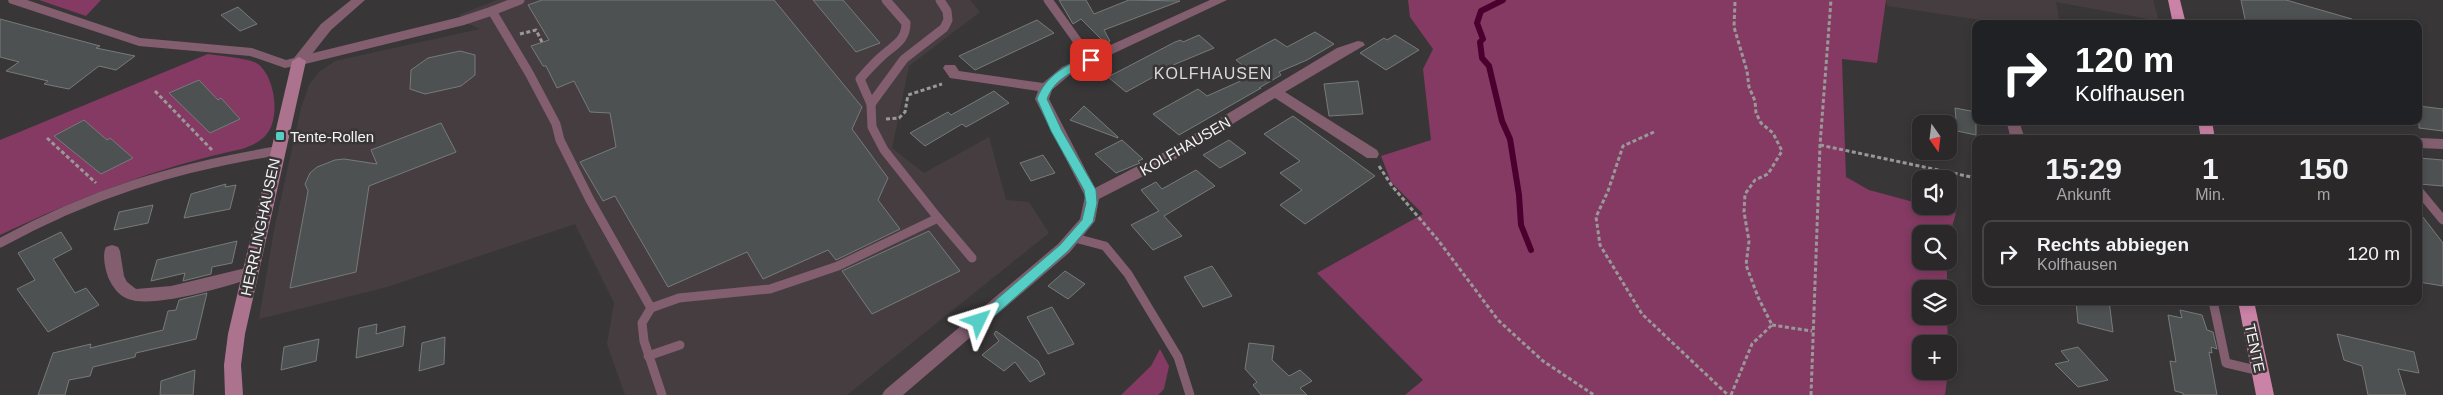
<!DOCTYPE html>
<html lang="de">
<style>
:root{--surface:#2b2829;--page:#373435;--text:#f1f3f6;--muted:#a6a6a8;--line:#474446}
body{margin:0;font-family:Arial,sans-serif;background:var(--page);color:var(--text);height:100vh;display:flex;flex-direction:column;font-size:19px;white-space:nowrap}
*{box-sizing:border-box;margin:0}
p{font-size:16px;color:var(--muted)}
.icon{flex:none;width:28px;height:28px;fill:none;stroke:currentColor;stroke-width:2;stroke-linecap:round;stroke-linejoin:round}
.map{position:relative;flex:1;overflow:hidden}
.panel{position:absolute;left:1972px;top:135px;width:450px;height:170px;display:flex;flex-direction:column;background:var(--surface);border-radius:10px;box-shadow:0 2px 8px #0003,0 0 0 1px var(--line)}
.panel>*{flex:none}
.top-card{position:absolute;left:1972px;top:20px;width:450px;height:105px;border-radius:10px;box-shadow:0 2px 8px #0003,0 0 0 1px var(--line);background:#202124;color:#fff;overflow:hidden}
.needle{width:32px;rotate:166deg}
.buttons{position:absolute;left:1912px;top:115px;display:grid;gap:10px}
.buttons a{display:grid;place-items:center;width:45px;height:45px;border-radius:10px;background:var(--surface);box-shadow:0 2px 8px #0003,0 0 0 1px var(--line);font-size:25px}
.pin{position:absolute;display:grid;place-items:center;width:42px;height:42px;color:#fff;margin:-21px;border-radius:10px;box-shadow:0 2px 8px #0006}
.me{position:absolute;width:55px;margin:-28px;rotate:49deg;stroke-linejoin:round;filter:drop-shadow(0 0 4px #0008)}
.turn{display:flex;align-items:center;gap:18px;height:105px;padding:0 20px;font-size:22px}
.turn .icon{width:65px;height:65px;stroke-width:2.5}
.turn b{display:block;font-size:35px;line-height:42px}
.eta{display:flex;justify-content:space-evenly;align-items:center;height:85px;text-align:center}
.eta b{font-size:30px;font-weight:800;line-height:35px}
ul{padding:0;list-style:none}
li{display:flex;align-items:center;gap:15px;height:68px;margin:0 10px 8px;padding:0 10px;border:2px solid var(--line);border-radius:10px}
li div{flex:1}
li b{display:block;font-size:19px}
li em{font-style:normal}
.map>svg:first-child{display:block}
.built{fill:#463d41}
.green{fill:#843a62}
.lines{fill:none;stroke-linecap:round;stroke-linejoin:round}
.stream{stroke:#4a002e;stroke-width:6}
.building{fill:#4d5151;stroke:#767b7a}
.path{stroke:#9b9899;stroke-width:3;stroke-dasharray:4 2.5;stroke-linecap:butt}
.lane{stroke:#825e6f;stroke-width:9}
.street{fill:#825e6f;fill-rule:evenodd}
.secondary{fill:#ab738e;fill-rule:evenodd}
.primary{fill:#ca82a6;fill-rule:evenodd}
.route{fill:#55cec5;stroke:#378680}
.poi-dot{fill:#55cec5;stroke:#393637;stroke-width:2}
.labels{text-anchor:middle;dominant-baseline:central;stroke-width:5;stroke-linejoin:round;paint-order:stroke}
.poi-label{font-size:15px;fill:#f4f2f3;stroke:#393637;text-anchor:start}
.street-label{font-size:15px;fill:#f4f2f3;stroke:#393637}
.neighbourhood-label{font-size:16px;letter-spacing:1px;fill:#ddd9da;stroke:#393637}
</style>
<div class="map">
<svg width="2443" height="395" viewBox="0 0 2443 395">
<rect width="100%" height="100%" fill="#393637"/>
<g class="built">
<polygon points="497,0 970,0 980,12 909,66 892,148 924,173 989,137 1006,200 1029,202 1049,233 847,395 625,395 607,344 614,303 575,224 387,287 259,319 274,230 301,108 309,85 319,72 335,61 480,29 462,21 459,15"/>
<polygon points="1886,0 2153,0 2159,21 2056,2 2060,24 2008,24 1887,6"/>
</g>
<g class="green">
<polygon points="39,0 101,0 86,16"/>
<polygon points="1408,0 1886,0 1877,63 1842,59 1846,177 1869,190 1921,204 1921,206 1930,206 1956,213 1949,237 1949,234 1921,234 1921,261 1947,261 1947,289 1921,289 1921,316 1947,316 1948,344 1921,344 1921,371 1948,371 1945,395 1405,395 1423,380 1317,273 1423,214 1391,182 1381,156 1431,140 1423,69 1433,49 1410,17"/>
<path d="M208,54C219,56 250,58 258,64C275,77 281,118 266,135C260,142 251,146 242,149C158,167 78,198 0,235V140Z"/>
<polygon points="1160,349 1169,366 1164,389 1158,395 1121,395 1151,366"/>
</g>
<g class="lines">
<polyline class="stream" points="1503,0 1481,11 1477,23 1483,39 1480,42 1482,58 1489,66 1502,121 1510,139 1519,195 1521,225 1531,250"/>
</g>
<g class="building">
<polygon points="542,0 774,0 862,107 852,129 888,178 878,200 900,229 836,260 828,250 763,279 747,252 668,287 615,196 603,201 580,162 616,147 610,113 590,112 574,81 557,88 546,66 543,66 531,46 549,40 528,5"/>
<polygon points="813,0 843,0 880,43 856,52"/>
<polygon points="1059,0 1086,0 1094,14 1129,0 1180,1 1104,30 1110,41 1106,44 1081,19 1073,24"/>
<polygon points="2241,0 2286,0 2352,19 2352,24 2246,24"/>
<polygon points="238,7 257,24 240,31 221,15"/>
<polygon points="0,19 100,46 96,48 135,56 116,70 99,66 69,89 44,84 48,81 6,71 19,62 0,57"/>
<polygon points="1037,20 1054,33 975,70 959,56"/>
<polygon points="1315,32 1334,44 1307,60 1279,72 1281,75 1259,88 1261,88 1179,135 1153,114 1198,89 1207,96 1254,75 1236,60 1275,39 1287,47"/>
<polygon points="1199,35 1214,48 1154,73 1157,75 1126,92 1108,77 1175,42 1181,40 1183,42"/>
<polygon points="1395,35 1419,50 1386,70 1360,53 1384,38 1387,40"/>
<polygon points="460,51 475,55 475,75 461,86 425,94 410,89 411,70 428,58"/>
<polygon points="199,80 218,100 221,98 240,119 210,133 169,93"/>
<polygon points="1358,81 1363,114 1329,116 1324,84"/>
<polygon points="994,91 1009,103 966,127 962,124 925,146 910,133 948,112 951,115"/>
<polygon points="1084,106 1118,137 1118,138 1070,120"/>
<polygon points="2419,106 2443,109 2443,131 2419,128"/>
<polygon points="1955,108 1976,112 1976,135 1957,131"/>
<polygon points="1293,116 1375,176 1305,224 1280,205 1302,190 1280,173 1300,161 1264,134"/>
<polygon points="84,120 107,140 110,138 133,158 101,174 54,136"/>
<polygon points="441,123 456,152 369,186 356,272 290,288 308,191 305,184 310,173 317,167 335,160 344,159 377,164 371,150"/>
<polygon points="1122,140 1143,159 1138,161 1140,163 1116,173 1095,154"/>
<polygon points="1229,140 1246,153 1220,168 1203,155"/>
<polygon points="1043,155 1055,173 1031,181 1020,163"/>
<polygon points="2419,158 2443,160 2443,186 2419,184"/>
<polygon points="1196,170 1215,186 1164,216 1182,236 1153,250 1131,225 1159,211 1141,190 1156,182 1162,189"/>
<polygon points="226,184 225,187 236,185 230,209 184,218 191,194"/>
<polygon points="153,205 148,223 114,230 119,212"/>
<polygon points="2419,212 2443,243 2443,286 2419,282"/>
<polygon points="929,231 960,271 872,314 842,271"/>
<polygon points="61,232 72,249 53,259 75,293 86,288 99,305 48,332 17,289 35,280 18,253"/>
<polygon points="237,241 232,263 212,267 211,274 183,281 185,273 151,281 157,260"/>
<polygon points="1212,266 1232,296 1203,307 1184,277"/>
<polygon points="1065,271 1085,284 1068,299 1048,286"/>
<polygon points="207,293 196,339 136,353 135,357 93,367 90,376 69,380 65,395 38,395 53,353 91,344 90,348 163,330 168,311 176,310 179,300"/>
<polygon points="2076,301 2109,301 2113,332 2078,323"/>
<polygon points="1052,307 1074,344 1048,354 1027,317"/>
<polygon points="2180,310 2202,315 2207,330 2213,332 2217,349 2211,347 2212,353 2209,352 2217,395 2183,395 2183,393 2175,391 2170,361 2176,362 2168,315 2182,318"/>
<polygon points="377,324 376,334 405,326 403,346 356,358 359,328"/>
<polygon points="996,331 1038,361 1045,374 1030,382 1015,362 1004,371 982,355 999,341 994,334"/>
<polygon points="2337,334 2414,352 2419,373 2398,369 2406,395 2368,395 2362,366 2344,360"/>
<polygon points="445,337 444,364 419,371 422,343"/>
<polygon points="319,339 316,361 281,370 284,347"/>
<polygon points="1249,343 1274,346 1272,360 1289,376 1300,370 1312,381 1300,388 1307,395 1261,395 1253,385 1257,382 1245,369"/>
<polygon points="2078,347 2108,380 2078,387 2055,364 2069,361 2061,351"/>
<polygon points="195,370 193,395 160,395 161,381"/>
</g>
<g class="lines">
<g class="path">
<polyline points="520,34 536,30 542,42"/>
<polyline points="155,91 212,150"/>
<polyline points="886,119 899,118 905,112 908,95 942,84"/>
<polyline points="1654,132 1623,146 1608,191 1596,217 1600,245 1642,314 1728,395"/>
<polyline points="47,138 96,183"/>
<polyline points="1820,145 1976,178"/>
<polyline points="1379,166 1392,186 1438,240 1498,320 1543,361 1594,395"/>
<polyline points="1772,325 1812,331"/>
<polyline points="1731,395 1752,344 1772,325 1758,297 1746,265 1749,241 1744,212 1745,194 1755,180 1768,174 1782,151 1773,133 1761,123 1756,113 1755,101 1749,87 1747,71 1734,27 1735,2"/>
<polyline points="1811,395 1820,145 1831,0"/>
</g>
<g class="lane">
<polyline points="1048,0 1091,60"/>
<polyline points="492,11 520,0"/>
<polyline points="299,61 462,21 492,11 529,73 556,124 560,140 590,200 651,308 642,323 644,341 662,395"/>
<polyline points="871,104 904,59 944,28 948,20 947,11 940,0"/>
<polyline points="2419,191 2443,220"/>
<polyline points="938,218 972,258"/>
<polyline points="1075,238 1105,246 1128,274 1178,357 1190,395"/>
<path d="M0,243C91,193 174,168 276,151"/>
<polyline points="2213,301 2226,363 2260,371"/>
<path d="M651,308L679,298L770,289L838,266L938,218L884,150L872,127L871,104L860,79C867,71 874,63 882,56C894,45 906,41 906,23L886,0"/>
<polyline points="648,356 680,345"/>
</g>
<g class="street">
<polygon points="8,0 27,0 140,38 252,48 286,60 294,58 321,24 351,0 365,0 331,30 304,64 285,68 250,56 139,46 9,3"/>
<polygon points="1210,0 1227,0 1072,73 1052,90 1049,99 1095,188 1159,155 1337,48 1358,41 1363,42 1365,45 1285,92 1377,150 1379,154 1377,158 1367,158 1275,98 1169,163 1099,199 1095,221 1070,252 903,395 882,395 885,390 1058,244 1080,219 1085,196 1035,99 1038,91 950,78 943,68 945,65 955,65 959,71 1043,83 1062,67"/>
<polygon points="2009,121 2019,121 2025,139 2011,139 2007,124"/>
<polygon points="2419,138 2443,139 2443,149 2419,148 2419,139 2417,139"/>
<path d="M112,245L118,247L120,251L124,276L127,282L136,289L171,286L250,267L256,269L258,273L256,277C228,286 154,309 128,299C118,295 112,286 108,277C105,268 102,255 106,247Z"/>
</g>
<polygon class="secondary" points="299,57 306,61 245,334 241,365 243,395 225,395 224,365 228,334 292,61"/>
<g class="primary">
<polygon points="2168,0 2180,0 2186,24 2173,24"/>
<polygon points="2198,121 2212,121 2215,139 2201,139"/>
<polygon points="2238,301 2254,301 2274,395 2256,395"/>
</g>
</g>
<path class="route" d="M1091,56L1095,57V62C1076,70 1055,77 1047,99L1062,131L1096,190L1097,203L1093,222L1068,251L984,325H975L973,321L975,318L1060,245L1082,220L1086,203L1084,190L1051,131L1037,99C1045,76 1068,63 1091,56Z"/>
<rect class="poi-dot" x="275" y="131" width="10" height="10" rx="2.5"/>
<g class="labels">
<g class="poi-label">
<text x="290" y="136">Tente-Rollen</text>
</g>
<g class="street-label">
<text transform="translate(1185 146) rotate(-30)">KOLFHAUSEN</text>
<text transform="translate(260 227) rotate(-78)">HERRLINGHAUSEN</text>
<text transform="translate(2255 348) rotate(78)">TENTE</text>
</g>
<g class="neighbourhood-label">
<text x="1213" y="73">KOLFHAUSEN</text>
</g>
</g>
</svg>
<div class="buttons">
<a><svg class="needle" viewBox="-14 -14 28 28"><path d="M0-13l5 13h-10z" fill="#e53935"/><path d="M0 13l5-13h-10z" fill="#a6a6a8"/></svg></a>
<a><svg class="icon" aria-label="sound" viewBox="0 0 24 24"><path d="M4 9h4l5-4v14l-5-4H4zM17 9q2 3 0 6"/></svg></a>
<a><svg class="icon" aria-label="search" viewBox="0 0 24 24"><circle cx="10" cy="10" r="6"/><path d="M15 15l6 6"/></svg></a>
<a><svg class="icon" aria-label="layers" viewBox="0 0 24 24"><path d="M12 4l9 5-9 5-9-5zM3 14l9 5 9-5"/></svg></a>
<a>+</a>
</div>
<div class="pin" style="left:1091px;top:60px;background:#d93025"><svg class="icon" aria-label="arrive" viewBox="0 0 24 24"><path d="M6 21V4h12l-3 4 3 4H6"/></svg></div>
<svg class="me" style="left:979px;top:321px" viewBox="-20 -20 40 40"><path d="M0-17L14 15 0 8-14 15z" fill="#55cec5" stroke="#fff" stroke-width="4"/></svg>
<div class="top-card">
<div class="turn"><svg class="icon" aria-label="right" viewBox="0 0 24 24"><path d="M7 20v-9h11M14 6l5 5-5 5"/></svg><div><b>120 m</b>Kolfhausen</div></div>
</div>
<section class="panel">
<div class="eta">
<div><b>15:29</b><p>Ankunft</p></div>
<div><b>1</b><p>Min.</p></div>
<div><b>150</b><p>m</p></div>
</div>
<ul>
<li><svg class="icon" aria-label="right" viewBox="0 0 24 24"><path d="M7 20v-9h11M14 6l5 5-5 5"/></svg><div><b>Rechts abbiegen</b><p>Kolfhausen</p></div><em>120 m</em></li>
</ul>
</section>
</div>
